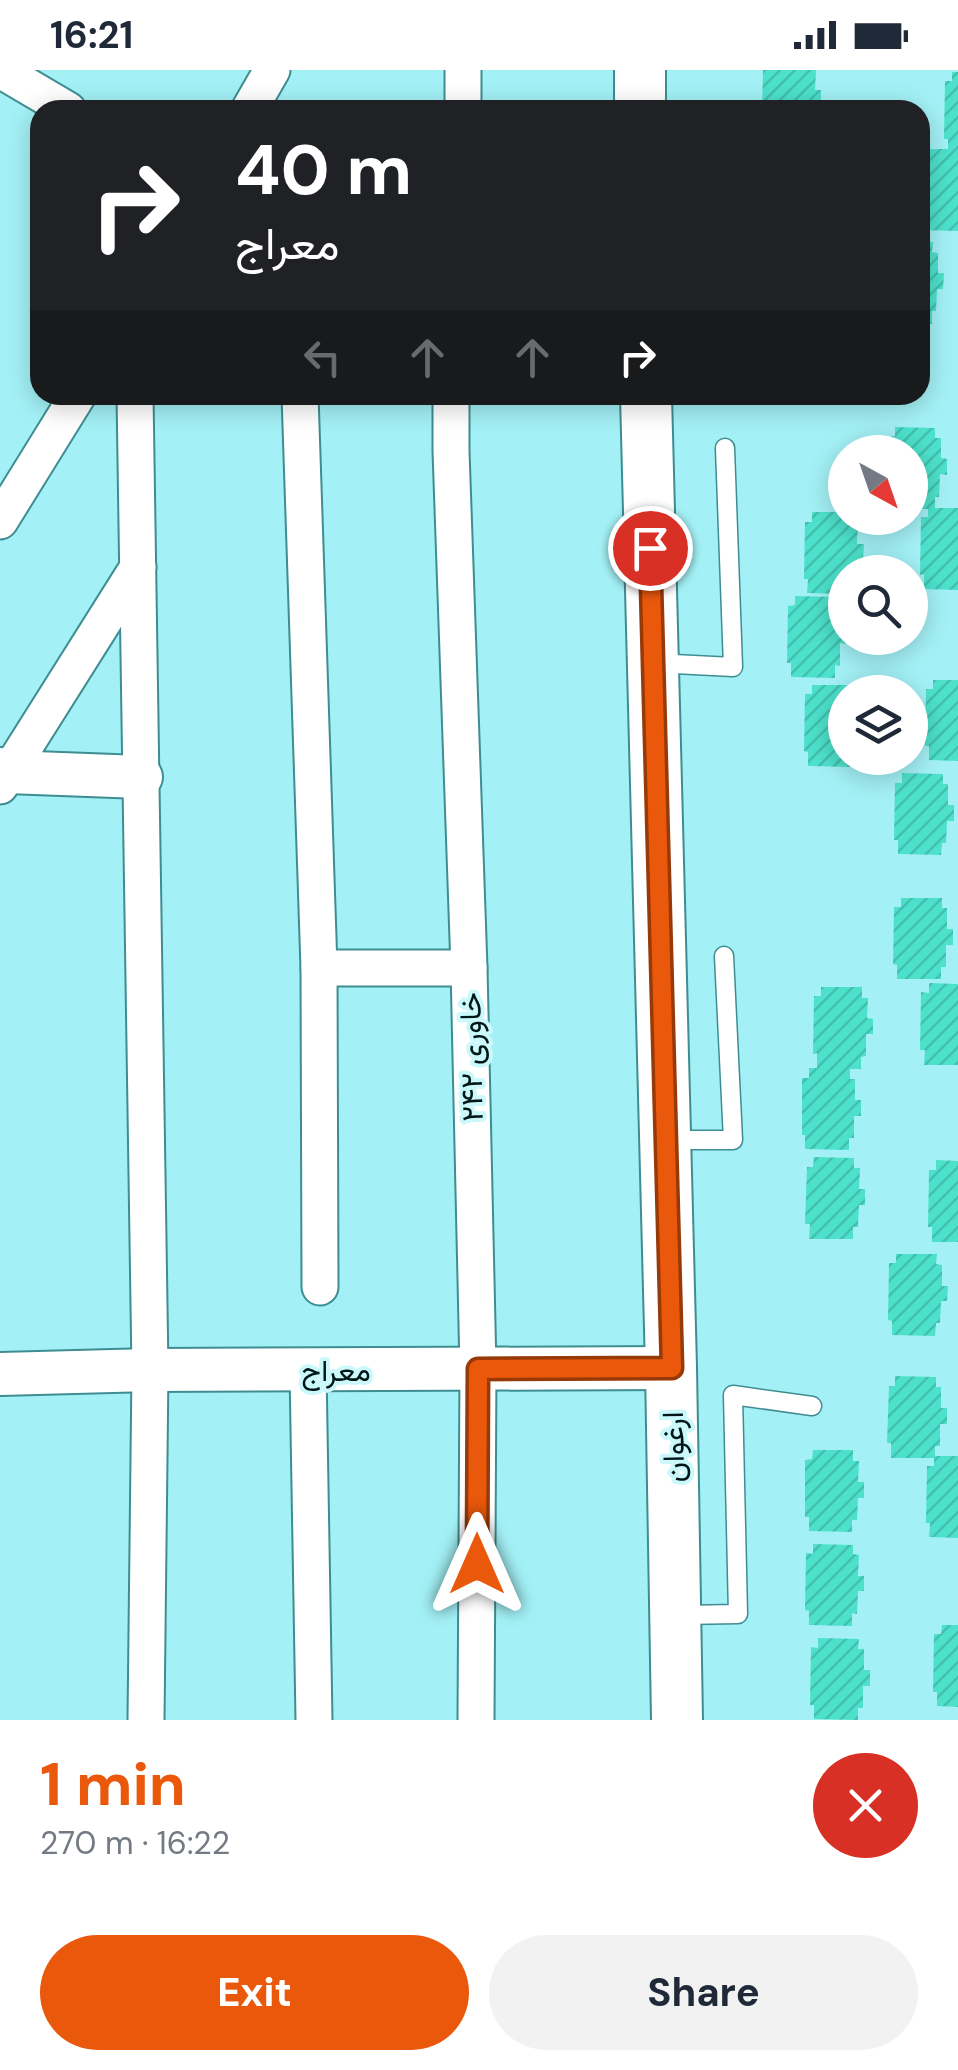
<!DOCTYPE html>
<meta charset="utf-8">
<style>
:root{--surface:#fff;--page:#f2f2f3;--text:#1f2937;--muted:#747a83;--accent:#ea580c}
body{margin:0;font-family:"DM Sans",Vazirmatn,sans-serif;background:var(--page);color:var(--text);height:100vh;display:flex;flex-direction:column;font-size:38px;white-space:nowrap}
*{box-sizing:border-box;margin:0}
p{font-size:32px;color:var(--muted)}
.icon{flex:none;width:55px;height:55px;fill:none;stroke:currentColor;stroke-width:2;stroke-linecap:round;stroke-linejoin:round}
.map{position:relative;height:1650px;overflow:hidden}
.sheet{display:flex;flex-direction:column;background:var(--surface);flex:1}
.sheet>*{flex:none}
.hud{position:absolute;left:30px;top:30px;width:900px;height:305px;border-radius:30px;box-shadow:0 5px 25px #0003;background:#202124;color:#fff;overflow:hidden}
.needle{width:65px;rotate:140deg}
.tools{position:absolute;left:828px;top:365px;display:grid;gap:20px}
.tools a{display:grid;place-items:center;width:100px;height:100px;border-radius:50%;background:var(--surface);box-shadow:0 5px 25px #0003;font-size:50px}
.pin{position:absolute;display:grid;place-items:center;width:85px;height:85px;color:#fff;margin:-42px;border:5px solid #fff;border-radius:50%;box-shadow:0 2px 10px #0007}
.me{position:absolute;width:110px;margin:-55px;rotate:0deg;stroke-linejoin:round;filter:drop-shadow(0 0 8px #0008)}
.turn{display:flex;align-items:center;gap:35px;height:210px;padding:0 40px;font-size:45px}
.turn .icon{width:130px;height:130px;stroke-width:2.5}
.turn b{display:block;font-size:70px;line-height:85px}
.lanes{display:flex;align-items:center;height:95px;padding:0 40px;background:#0003;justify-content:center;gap:50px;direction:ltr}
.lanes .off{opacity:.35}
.round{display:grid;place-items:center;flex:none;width:105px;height:105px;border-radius:52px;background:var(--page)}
.headline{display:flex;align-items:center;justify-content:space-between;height:170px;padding:0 40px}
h1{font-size:60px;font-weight:700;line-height:75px;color:var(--accent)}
.primary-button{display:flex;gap:20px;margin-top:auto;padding:20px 40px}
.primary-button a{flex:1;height:115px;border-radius:60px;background:var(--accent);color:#fff;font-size:40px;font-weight:700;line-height:115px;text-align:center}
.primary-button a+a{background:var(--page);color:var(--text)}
.status{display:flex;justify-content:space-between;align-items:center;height:70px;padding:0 50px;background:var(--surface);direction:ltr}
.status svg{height:28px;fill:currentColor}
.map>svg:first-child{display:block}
.building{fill:url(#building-hatch)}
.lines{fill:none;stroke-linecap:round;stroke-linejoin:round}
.service-casing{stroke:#3e8d92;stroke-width:21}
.minor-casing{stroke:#3e8d92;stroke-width:39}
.tertiary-casing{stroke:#3e8d92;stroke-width:46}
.secondary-casing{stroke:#3e8d92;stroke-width:54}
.service{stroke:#fff;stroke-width:18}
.minor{stroke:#fff;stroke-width:35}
.tertiary{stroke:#fff;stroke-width:42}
.secondary{stroke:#fff;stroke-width:50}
.route-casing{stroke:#983908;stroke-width:25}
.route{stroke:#ea580c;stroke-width:18}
.labels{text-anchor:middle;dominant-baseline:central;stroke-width:8;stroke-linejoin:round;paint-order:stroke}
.street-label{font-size:30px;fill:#001617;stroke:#cbf8fb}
</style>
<div class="status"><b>16:21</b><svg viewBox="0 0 49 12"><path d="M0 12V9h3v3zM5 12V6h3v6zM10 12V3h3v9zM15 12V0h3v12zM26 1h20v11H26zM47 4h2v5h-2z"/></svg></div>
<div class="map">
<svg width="958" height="1650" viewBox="0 0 958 1650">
<defs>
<pattern id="building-hatch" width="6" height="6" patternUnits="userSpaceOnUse" patternTransform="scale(2.5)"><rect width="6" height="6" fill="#4de1cb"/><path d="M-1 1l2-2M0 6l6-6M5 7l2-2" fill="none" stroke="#41c0ae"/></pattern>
</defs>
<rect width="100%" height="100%" fill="#a3f1f6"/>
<g class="building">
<polygon points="763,0 816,0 815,20 821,20 821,36 815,36 815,40 762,40"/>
<polygon points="952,2 958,2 958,161 920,160 920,89 922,89 922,79 948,79 948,69 944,69 945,11 952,11"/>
<polygon points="920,172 933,172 932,182 938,183 938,203 944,203 943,219 937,219 936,241 932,241 932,254 920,253"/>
<polygon points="895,357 935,358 935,368 941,368 941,388 947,389 947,405 940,404 939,427 935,427 935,438 958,438 958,520 924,519 924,504 920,505 921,447 928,447 928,439 910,439 910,382 888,382 888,367 895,366"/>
<polygon points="812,442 845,442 845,448 852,448 852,453 858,453 857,474 864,474 863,490 857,490 856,502 845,502 845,524 807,523 808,509 804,509 805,452 812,452"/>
<polygon points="795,526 836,527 836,537 841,537 841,557 845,558 846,574 840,573 840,596 835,595 835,608 791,607 791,593 787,593 788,536 795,535"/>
<polygon points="933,610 958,610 958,691 929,690 929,676 925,676 926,619 933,619"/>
<polygon points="812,615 853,615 853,622 845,622 845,688 852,688 852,697 808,696 808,682 804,681 805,624 812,624"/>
<polygon points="902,703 943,704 943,714 948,714 948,735 954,735 954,751 947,751 946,773 942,773 941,785 898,784 898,770 894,770 895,713 902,713"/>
<polygon points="901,828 942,828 942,838 947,838 947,859 953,859 953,875 946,875 946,897 941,897 941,909 897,909 897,895 893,894 894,837 901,837"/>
<polygon points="929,913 958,914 958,995 924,995 925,980 920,980 921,922 929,923"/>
<polygon points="821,917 862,917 862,928 868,928 867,948 873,949 873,964 866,964 866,986 861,987 861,999 850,999 850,1009 855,1009 855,1030 861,1030 861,1046 854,1046 854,1068 849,1068 849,1080 805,1079 805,1065 802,1065 802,1008 809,1008 809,998 817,998 817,983 813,984 814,926 821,926"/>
<polygon points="814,1087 854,1088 854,1098 860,1098 859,1119 865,1119 865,1135 859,1135 858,1157 853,1157 853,1169 809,1169 810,1154 805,1154 807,1097 813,1097"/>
<polygon points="936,1090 958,1091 958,1172 932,1172 932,1157 928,1157 929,1100 936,1100"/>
<polygon points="896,1184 937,1184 936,1194 942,1195 942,1216 948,1216 947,1231 941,1231 940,1253 936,1253 935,1266 892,1265 892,1251 888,1250 889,1193 896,1193"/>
<polygon points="895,1306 936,1307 936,1317 941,1317 941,1338 947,1338 947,1354 940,1354 940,1376 935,1376 935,1386 958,1386 958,1468 929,1467 930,1453 926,1453 927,1396 934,1396 934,1388 891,1388 891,1373 887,1373 889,1316 895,1316"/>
<polygon points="813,1380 853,1380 853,1391 859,1391 858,1412 864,1412 864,1428 858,1428 857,1450 852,1450 852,1462 809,1461 809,1447 805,1447 805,1390 812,1389"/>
<polygon points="813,1474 853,1475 853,1484 859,1485 858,1506 864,1506 864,1521 858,1521 857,1544 852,1543 852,1556 809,1555 809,1541 805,1540 806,1483 813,1484"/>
<polygon points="942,1555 958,1555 958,1637 937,1636 937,1622 933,1622 934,1564 941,1564"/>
<polygon points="818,1568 859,1569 858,1579 864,1579 864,1600 870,1600 870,1616 863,1616 863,1638 858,1638 858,1650 814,1649 814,1635 810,1635 811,1577 818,1578"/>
</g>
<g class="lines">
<g class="service-casing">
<g id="service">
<polyline points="654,593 733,597 725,378"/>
<polyline points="666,1070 733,1070 724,886"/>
<polyline points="681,1545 738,1544 733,1325 812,1336"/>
</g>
</g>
<g class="minor-casing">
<g id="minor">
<polyline points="0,0 68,40"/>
<polyline points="249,40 272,0"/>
<polyline points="463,40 463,0"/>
<polyline points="135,325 150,1300 146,1650"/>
<polyline points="300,325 319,898 320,1217"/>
<polyline points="451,325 451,381 469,898 478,1299 476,1650"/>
<polyline points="0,451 78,325"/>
<polyline points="0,716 138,497"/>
<polyline points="319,898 469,898"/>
<polyline points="308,1300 314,1650"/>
</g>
</g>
<g class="tertiary-casing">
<g id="tertiary">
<polyline points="0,699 8,702 141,707"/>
<polyline points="0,1304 150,1300 671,1298"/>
</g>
</g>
<g class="secondary-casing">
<g id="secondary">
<polyline points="640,0 640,40"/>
<polyline points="646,325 671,1298 677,1650"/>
</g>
</g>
<use href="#service" class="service"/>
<use href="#minor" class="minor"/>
<use href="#tertiary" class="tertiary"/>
<use href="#secondary" class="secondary"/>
</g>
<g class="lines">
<g class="route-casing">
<polyline id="route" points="477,1494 478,1299 672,1298 650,478"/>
</g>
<use href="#route" class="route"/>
</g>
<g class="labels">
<g class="street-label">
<text transform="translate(471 987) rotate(-91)">۲۴۲ خاوری</text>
<text x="336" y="1300">معراج</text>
<text transform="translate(673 1377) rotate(-91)">ارغوان</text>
</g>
</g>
</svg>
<div class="tools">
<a><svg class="needle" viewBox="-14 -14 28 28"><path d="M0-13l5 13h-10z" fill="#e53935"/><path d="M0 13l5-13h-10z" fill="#747a83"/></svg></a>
<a><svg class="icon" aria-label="search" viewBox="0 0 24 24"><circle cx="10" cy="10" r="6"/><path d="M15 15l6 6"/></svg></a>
<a><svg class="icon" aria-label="layers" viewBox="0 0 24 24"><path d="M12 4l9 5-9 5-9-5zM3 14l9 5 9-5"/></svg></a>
</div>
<div class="pin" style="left:650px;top:478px;background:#d93025"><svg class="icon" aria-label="arrive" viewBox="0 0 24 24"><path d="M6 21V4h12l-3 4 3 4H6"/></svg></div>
<svg class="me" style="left:477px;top:1494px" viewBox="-20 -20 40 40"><path d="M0-17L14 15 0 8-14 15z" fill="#ea580c" stroke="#fff" stroke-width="4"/></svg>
<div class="hud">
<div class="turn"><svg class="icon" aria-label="right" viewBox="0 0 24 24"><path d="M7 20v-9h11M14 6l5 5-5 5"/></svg><div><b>40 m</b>معراج</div></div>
<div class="lanes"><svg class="icon off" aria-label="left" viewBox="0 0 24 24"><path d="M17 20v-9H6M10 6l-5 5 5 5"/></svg><svg class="icon off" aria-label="ahead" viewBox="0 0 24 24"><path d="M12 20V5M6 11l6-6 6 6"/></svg><svg class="icon off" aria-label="ahead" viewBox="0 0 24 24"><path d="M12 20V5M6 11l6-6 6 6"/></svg><svg class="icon" aria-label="right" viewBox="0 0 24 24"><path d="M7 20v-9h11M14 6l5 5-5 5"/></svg></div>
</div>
</div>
<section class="sheet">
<div class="headline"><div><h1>1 min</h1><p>270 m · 16:22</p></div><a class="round" style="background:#d93025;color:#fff"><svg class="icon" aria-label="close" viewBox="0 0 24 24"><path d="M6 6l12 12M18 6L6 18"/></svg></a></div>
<div class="primary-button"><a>Exit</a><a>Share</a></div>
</section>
